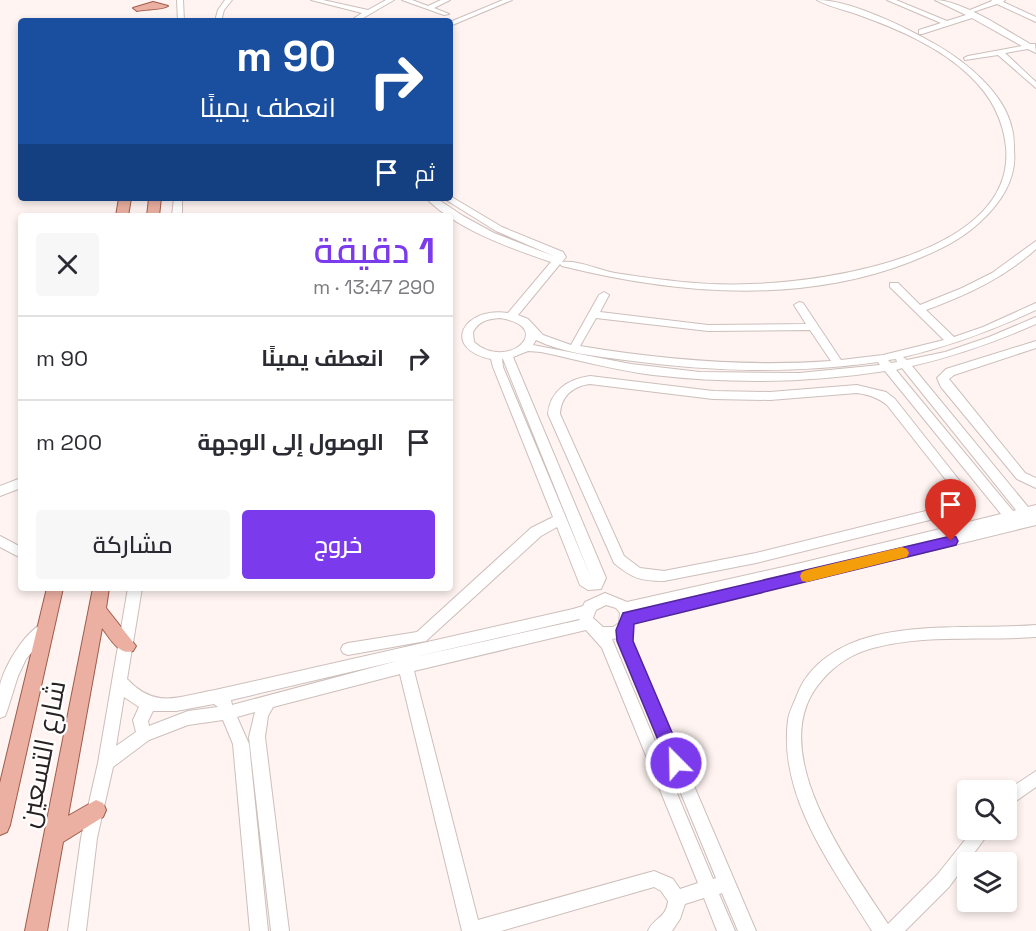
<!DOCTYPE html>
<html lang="ar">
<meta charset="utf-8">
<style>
:root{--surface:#fff;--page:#f7f7f7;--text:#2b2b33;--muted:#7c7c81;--line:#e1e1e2;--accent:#7c3aed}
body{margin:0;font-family:"Space Grotesk",Cairo,sans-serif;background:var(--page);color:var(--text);direction:rtl;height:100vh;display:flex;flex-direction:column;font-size:22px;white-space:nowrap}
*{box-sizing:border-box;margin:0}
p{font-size:20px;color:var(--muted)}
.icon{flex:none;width:33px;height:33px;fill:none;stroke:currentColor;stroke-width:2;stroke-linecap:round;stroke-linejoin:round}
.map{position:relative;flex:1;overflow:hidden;direction:ltr}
.details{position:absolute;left:18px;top:213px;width:435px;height:378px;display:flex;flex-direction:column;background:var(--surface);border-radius:6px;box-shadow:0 3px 9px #0003;direction:rtl}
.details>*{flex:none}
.hud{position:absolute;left:18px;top:18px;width:435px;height:183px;border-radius:6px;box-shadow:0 3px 9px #0003;direction:rtl;background:#1a4fa0;color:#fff;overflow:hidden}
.fabs{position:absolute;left:957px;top:780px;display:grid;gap:12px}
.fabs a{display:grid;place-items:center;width:60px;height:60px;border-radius:6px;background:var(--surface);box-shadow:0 3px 9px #0003;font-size:30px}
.pin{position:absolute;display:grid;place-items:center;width:51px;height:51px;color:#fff;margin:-62px -26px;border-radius:50% 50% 50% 0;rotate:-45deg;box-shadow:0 0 6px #0007}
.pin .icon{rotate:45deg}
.me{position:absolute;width:66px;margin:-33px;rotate:337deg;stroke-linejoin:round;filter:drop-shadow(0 0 4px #0008)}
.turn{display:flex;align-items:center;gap:21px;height:126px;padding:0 18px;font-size:27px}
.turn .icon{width:78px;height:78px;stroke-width:2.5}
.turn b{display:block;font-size:42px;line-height:51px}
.then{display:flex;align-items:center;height:57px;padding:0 18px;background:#0003;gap:12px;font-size:22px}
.round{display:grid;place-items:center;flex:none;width:63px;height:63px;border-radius:6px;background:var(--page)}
.overview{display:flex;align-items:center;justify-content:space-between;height:102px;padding:0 18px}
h1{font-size:36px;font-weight:600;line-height:45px;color:var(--accent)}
.cta{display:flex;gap:12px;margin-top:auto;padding:12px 18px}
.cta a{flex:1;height:69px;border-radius:6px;background:var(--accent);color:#fff;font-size:24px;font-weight:600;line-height:69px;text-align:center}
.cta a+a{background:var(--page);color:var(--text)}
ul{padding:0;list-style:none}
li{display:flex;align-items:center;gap:18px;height:84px;padding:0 18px;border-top:2px solid var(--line)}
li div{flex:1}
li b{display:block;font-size:22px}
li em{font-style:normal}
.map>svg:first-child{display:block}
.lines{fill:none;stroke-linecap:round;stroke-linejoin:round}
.minor-casing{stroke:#ccbfbc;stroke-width:2}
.major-casing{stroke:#9e5c4c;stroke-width:2}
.minor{fill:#fff;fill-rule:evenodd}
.major{fill:#ebb0a1;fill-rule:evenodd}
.route{fill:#7c3aed;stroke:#51269a;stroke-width:1.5}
.slow{fill:#f59e0b}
.labels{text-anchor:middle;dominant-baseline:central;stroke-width:4.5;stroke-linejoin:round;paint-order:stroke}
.near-street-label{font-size:27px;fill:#282322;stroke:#fff}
</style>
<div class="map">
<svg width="1036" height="931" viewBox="0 0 1036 931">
<rect width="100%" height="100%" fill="#fff4f1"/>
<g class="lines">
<g class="minor-casing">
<g id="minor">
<polygon points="177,0 183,0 184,21 178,21"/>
<polygon points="225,0 232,0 224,10 221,21 215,21 218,10"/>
<polygon points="311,0 323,0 368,10 386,0 394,0 358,21 350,21 362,13"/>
<polygon points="402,0 412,0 428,6 441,0 450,0 434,8 449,14 444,15"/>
<polygon points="503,0 512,0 450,26 450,22"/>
<path d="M817,0C851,0 905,27 935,44C965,61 1005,93 1012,129C1014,136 1014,144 1014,151C1017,179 1000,204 980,222C960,241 935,252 910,262C799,305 674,294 562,266L560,264L518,315L528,319L543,335L571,345L599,295L604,292L609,295L600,312L708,325L806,324L794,305L799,302L803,303L841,360L883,355L944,340L890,287V283H898L920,305L962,288L992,273L1036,241V249C1004,278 966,295 926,310L954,337L983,327L1036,303V310C993,330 950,346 903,357L907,360L945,352L989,337L1036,317V324C995,342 955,356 912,366L1028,507L1036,505V515H1034H1036V525L633,623L632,641L756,931H738L722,893L719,894L735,931H717L704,898L685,904L680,919L672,931H648C654,917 666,919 668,901L661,891L654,887L501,931H462L400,674L273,707L268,716L265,737L289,931H271L249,737L255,712L237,717L249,744L268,931H250L233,744L223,720L188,725L149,740L113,767L97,838L86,931H68L81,838L98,763L128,588H142L127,679C156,710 179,696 215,690L573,609L583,606L585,602L605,593L627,602L801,563L1001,514L885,371C808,383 731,384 653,375C615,370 578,360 541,352L528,351L513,357L606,578L601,589L588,590L580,585L557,527L541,536L426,641L348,655L343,653L341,649L343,645L348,643L417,632L531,528L553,517L493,367L491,359C440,348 464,306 508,313L551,262C510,248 456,229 426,198H436L463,216L494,233L556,257L496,231L443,198H450V196L502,227L563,252L566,257L562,262C579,260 598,270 615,273C660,280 705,286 751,284C827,282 1016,254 1006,147C1003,119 991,96 970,76C940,47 898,29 859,15C846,10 829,7 817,0ZM500,318C557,327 507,372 474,342L473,332C479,321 487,319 500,318ZM596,318L708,331L810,330L831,361C746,367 664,360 580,346ZM536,340C563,353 595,356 625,360C712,372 792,374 878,362L880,365L799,373L700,372L631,364L533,345ZM502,359H503L592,580L503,367ZM896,359L897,362L891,363L888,360ZM902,368L1016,510L1013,511L896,370ZM719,592L640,611L634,612ZM606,605L616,608L620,613L619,623L613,627H603L593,618L596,610ZM579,619L580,620L410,658ZM586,630L602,648L698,883L680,889L673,879L654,871L478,920L414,671ZM618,638V641L716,878L713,879L612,639ZM397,661L232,705L231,700ZM124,697L139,707L133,720L136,732L116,746ZM214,704L218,707L188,711L149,726L148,721L153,711H176Z"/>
<path d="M887,0H896L947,21L966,15L935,0C961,0 1006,30 1030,44H1035L1036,53L1028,49L1005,53L1036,82V88L998,55L965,60L964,58L968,56L1022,46L972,18L922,34H919V30L941,23Z"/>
<polygon points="991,0 1005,0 1003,2 1036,17 1036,22 997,4 973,12 970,10 992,1"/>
<polygon points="174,198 182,198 182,216 172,216"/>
<polygon points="1036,341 1036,348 954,375 949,379 1025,473 1036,478 1036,488 1017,479 941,387 937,378 946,369"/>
<path d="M590,376L713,391L770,392L857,385L886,392L895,399L959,480C968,497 965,509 946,516L756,563L664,581C640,581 632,578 614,563L548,414C550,391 568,379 590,376ZM590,384L713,399L770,400L857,393C869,395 877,397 887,405L950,485L953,492L952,499L942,507L756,553L664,571L640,568L624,556L560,414C561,396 573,386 590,384Z"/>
<polygon points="21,478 21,488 0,496 0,486"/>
<polygon points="0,536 21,547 21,558 0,547"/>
<path d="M46,622L51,624L53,628L26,659L18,676L7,711L5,716L0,718C0,707 0,695 0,685C5,665 26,629 46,622Z"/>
<path d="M1036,625V637C982,641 926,634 873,648C854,653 836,664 823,679C760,747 849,864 888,924L937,875L973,830H991L949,887L905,931H872C834,869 778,798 788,720C789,712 794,703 797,695C809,663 841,644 873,636C926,623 982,629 1036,625Z"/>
<polygon points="1036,771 1036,787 1006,808 1006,791"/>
</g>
</g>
<g class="major-casing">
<g id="major">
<path d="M153,2L168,6C162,10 146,9 137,11L133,8Z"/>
<polygon points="119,198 131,198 128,216 116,216"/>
<polygon points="149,198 161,198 159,216 147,216"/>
<polygon points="47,588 63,588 10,825 7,832 0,835 0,783"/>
<path d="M93,588H109L106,608L136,646L133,651C119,656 110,638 102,628L68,816L96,800L103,803L106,810L103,817L63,842L47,931H25Z"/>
</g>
</g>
<use href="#minor" class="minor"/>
<use href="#major" class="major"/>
</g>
<polygon class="route" points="951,536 956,537 958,541 956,545 634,624 633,641 685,763 682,769 676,771 670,769 617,641 616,630 623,613"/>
<polygon class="slow" points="902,547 907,549 909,553 907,557 807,582 802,581 800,576 802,572 807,570"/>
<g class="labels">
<g class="near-street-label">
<text transform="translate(42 754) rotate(-79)">شارع التسعين</text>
</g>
</g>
</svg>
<div class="fabs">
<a><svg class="icon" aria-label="search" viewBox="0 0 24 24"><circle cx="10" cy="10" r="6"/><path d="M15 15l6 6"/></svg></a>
<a><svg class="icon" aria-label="layers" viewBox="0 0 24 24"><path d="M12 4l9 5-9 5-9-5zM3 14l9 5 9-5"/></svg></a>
</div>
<div class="pin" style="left:951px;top:541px;background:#d93025"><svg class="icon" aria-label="arrive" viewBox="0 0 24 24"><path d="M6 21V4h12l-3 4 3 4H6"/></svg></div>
<svg class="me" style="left:676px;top:763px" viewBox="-20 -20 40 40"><circle r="17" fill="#7c3aed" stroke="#fff" stroke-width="3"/><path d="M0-11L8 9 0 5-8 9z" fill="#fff"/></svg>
<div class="hud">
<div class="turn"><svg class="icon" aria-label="right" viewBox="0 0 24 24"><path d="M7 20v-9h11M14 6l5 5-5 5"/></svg><div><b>90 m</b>انعطف يمينًا</div></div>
<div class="then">ثم<svg class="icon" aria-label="arrive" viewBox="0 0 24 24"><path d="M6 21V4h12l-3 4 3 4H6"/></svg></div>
</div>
<section class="details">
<div class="overview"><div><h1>1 دقيقة</h1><p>290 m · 13:47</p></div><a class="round"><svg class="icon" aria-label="close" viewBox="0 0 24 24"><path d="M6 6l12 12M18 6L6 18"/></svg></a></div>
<ul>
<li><svg class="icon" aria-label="right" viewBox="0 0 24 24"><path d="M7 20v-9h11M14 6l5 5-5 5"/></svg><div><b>انعطف يمينًا</b></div><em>90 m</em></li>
<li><svg class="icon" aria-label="arrive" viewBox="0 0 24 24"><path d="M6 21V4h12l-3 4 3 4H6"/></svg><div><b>الوصول إلى الوجهة</b></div><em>200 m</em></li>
</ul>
<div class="cta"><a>خروج</a><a>مشاركة</a></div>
</section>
</div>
